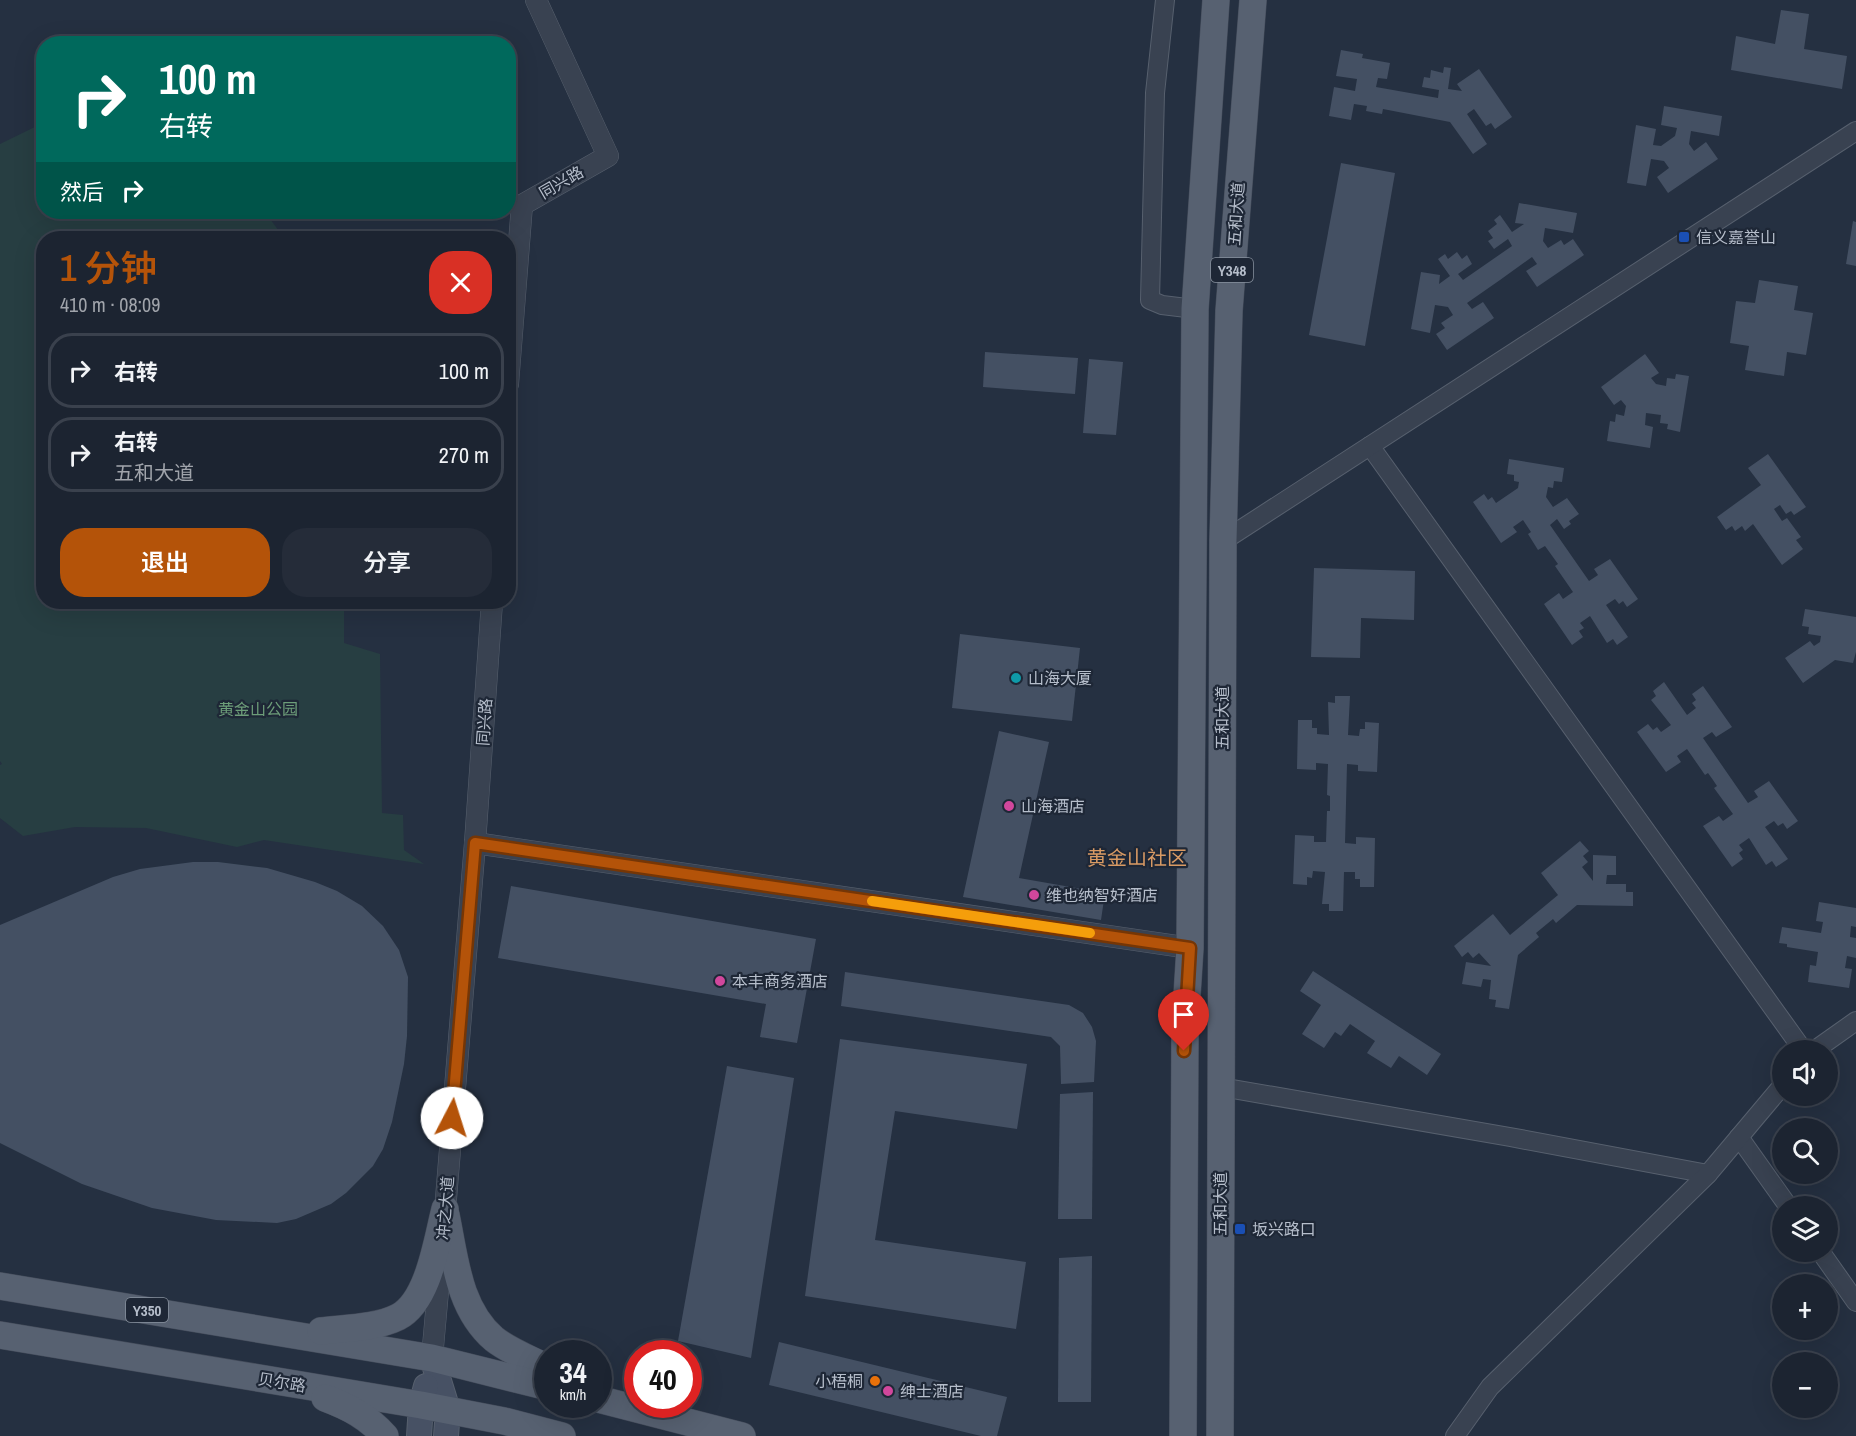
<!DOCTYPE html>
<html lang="zh">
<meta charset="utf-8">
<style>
:root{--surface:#1c2431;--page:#252c39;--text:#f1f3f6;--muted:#a0a4ab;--line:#3a414d;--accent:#b45309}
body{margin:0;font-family:"Archivo Narrow","Noto Sans SC",sans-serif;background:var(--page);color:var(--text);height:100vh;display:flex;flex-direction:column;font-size:22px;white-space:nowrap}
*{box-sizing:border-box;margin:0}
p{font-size:20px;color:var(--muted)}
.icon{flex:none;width:33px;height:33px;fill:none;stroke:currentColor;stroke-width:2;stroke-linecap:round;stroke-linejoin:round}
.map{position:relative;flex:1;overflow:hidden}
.details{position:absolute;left:36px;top:231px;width:480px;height:378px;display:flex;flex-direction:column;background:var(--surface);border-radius:24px;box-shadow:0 6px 24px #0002,0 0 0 2px var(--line)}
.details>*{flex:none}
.hud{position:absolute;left:36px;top:36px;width:480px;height:183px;border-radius:24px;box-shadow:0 6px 24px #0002,0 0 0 2px var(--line);background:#00695c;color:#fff;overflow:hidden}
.buttons{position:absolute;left:1772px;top:1040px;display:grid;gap:12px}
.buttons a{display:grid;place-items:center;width:66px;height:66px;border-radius:50%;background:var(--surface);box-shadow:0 6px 24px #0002,0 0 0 2px var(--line);font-size:30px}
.speed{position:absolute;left:534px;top:1340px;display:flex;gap:12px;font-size:30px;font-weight:700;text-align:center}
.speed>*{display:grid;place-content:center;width:78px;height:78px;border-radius:50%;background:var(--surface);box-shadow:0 6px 24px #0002,0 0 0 2px var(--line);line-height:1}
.speed small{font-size:15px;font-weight:400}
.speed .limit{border:9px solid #d22;background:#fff;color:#111}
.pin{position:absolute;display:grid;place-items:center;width:51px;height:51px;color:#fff;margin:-62px -26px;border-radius:50% 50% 50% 0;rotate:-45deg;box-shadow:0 0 6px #0007}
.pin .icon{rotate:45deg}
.me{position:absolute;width:66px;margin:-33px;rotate:5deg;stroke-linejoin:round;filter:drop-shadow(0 0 4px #0008)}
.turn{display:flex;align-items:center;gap:21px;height:126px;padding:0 24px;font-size:27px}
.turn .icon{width:78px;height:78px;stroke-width:2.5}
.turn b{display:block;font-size:42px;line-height:51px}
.then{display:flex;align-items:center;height:57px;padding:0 24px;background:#0003;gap:12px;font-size:22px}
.round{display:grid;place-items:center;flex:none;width:63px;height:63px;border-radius:24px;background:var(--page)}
.summary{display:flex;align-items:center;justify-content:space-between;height:102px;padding:0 24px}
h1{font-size:36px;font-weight:600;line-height:45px;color:var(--accent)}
.button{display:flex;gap:12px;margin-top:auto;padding:12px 24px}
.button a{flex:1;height:69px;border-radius:24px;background:var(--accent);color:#fff;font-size:24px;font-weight:600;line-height:69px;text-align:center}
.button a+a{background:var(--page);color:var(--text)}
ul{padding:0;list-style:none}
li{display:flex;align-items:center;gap:18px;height:75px;margin:0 12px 9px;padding:0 12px;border:3px solid var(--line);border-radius:24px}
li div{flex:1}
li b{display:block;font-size:22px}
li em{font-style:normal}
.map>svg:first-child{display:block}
.green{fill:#273e42}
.building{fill:#445063}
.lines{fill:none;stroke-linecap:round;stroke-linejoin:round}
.minor-casing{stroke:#57606e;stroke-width:20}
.tertiary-casing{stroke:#57606e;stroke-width:22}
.secondary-casing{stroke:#57606e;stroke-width:26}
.primary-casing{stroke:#434b5a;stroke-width:28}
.minor{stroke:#394251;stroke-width:18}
.tertiary{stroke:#394251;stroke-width:21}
.secondary{stroke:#475164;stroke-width:24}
.primary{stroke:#576171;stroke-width:27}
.route-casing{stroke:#753606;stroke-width:15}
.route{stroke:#b45309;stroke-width:10}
.slow{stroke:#f59e0b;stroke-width:10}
.transit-dot{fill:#1a4fb4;stroke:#1e2736;stroke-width:2}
.culture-dot{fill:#0f9aa8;stroke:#1e2736;stroke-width:2}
.hotel-dot{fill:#d1479c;stroke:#1e2736;stroke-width:2}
.food-dot{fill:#e8710a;stroke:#1e2736;stroke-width:2}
.labels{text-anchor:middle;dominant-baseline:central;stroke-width:4.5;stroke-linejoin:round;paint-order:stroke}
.shield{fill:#1e2736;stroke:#88919e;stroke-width:1.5}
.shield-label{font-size:15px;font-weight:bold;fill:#b6becb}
.street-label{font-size:16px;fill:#b6becb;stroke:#1e2736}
.poi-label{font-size:16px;fill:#b6becb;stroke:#1e2736;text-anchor:start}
.park-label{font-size:16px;fill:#6d9d79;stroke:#1e2736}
.quarter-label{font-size:20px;fill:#d89a64;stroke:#1e2736}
</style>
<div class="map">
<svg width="1856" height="1436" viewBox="0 0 1856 1436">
<rect width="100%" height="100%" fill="#253041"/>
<polygon class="green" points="43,123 44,212 265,212 284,238 44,238 44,602 306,602 344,609 344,643 380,654 382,813 403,815 404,850 424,864 264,840 237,847 146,828 75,827 23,836 0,818 0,765 2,764 0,761 0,144"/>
<g class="building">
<polygon points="1781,10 1809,14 1804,49 1847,56 1842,89 1731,70 1736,36 1775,44"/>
<polygon points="1341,50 1363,54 1362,58 1390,63 1387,79 1378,78 1376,87 1438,98 1439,90 1422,87 1424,77 1430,78 1431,70 1443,73 1444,67 1451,68 1448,89 1462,91 1457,84 1479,69 1512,117 1495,129 1491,123 1486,126 1474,109 1467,114 1487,144 1473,154 1450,122 1383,109 1382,114 1366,111 1367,106 1354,104 1351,120 1329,116 1334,87 1355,91 1357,79 1336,76"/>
<polygon points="1664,106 1722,116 1719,136 1691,131 1689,144 1694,151 1706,142 1718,159 1668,193 1657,177 1669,168 1664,161 1651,159 1646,186 1627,183 1636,125 1656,129 1653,145 1661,146 1675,136 1677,128 1661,125"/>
<polygon points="1341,163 1395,173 1365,346 1309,335"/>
<polygon points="1519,203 1577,213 1573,233 1545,228 1543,241 1548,248 1561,240 1564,245 1573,239 1584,255 1537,287 1526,271 1537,264 1532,257 1500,280 1467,303 1472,309 1483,302 1494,318 1447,350 1436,334 1445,328 1441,323 1453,315 1448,307 1435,305 1430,333 1411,329 1421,272 1440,275 1439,284 1450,276 1438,259 1445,254 1448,259 1457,252 1462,259 1467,255 1472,264 1458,274 1463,280 1512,246 1508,239 1494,249 1488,241 1493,238 1488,231 1497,224 1494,220 1500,215 1512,232 1524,224 1515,223"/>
<polygon points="1853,221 1856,222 1856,266 1846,264"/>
<polygon points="1759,280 1798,286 1794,310 1813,313 1806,355 1787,352 1784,376 1745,370 1749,346 1730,343 1736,301 1755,303"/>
<polygon points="985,352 1078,358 1075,394 983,387"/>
<polygon points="1645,354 1659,373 1651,378 1656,384 1666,386 1667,378 1675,379 1676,374 1689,376 1680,432 1667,429 1668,424 1660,423 1661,415 1646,413 1645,425 1653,427 1650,448 1607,441 1610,421 1615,422 1616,414 1624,416 1626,406 1621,400 1614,405 1601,387"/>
<polygon points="1089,359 1123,362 1116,435 1083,433"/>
<polygon points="1768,454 1806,507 1794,515 1791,511 1786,514 1780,505 1774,509 1782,521 1787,518 1801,537 1796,540 1803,549 1782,565 1753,524 1745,531 1742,526 1735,531 1732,526 1726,530 1717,517 1761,485 1748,468"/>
<polygon points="1509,459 1564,468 1562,482 1554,481 1553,488 1548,487 1546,497 1553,507 1567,498 1579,514 1569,521 1571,524 1564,529 1557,519 1550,525 1589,581 1598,575 1594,569 1610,559 1638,599 1627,607 1623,601 1619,604 1615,599 1606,605 1628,637 1617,645 1613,639 1607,643 1590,616 1580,623 1584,628 1579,631 1583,637 1572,645 1544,604 1559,593 1563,599 1573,592 1555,566 1558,564 1545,546 1538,550 1528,534 1531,532 1523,520 1513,527 1517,532 1501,543 1473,502 1484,494 1488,500 1492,497 1496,503 1518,488 1519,482 1514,481 1514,475 1507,474"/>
<polygon points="1314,568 1415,571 1414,620 1361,618 1360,658 1311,657"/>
<polygon points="1805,609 1856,617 1856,652 1853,663 1835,660 1803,683 1785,658 1810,641 1814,646 1820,642 1821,636 1808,634 1809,627 1802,626"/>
<polygon points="960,634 1080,648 1072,721 952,708"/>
<polygon points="1664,682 1687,715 1696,708 1692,703 1696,700 1692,694 1703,686 1732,727 1716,737 1712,732 1703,738 1748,803 1758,797 1754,791 1769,781 1798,821 1787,829 1783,823 1778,826 1774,821 1765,827 1788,859 1776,867 1772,861 1766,865 1749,838 1739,845 1743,850 1739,853 1743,859 1732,867 1703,826 1719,816 1723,821 1733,814 1714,788 1717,786 1713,780 1708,773 1705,775 1687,749 1677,756 1681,762 1666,772 1637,732 1648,724 1653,730 1657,727 1661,732 1671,725 1651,700 1656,696 1653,691"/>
<polygon points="1335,696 1350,696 1348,735 1359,736 1360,729 1365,729 1365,722 1379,723 1377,772 1358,771 1358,765 1347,764 1345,843 1356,844 1356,837 1375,838 1374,887 1360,887 1360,879 1355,879 1355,872 1344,872 1343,911 1329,911 1329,904 1322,904 1325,872 1313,871 1312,878 1307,877 1307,885 1293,884 1295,835 1314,836 1314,842 1326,842 1327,811 1330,811 1330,796 1327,795 1328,764 1316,763 1316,770 1297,769 1298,720 1312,720 1312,728 1317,728 1317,734 1329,735 1328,702 1335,703"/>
<polygon points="999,731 1049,742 1019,878 1105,893 1101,920 963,897"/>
<polygon points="1580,841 1589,851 1583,856 1588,862 1582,867 1593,881 1593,855 1616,856 1616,875 1607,875 1606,884 1626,884 1626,892 1633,892 1633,906 1577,905 1556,923 1553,919 1536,933 1539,937 1518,955 1509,1009 1495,1007 1496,1000 1489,999 1491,980 1483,979 1481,987 1462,984 1466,962 1491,966 1479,953 1473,958 1468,952 1462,957 1454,946 1493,914 1510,935 1558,895 1541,873"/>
<polygon points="193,862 218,862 267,868 315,882 337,891 362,906 383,926 399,950 408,977 407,1036 404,1064 392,1122 383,1149 373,1166 346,1193 331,1204 296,1219 277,1223 216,1220 152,1208 82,1184 0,1143 0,925 113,877 140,869"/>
<polygon points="511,886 816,939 797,1043 760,1037 766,1004 498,958"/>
<polygon points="1819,902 1856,908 1856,927 1851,926 1850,937 1856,938 1856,958 1847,956 1845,968 1852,969 1849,988 1808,982 1810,965 1816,966 1818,952 1787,947 1787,944 1779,943 1782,927 1821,933 1823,922 1816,921"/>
<polygon points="1313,971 1441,1054 1427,1075 1399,1056 1391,1068 1367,1053 1375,1041 1350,1024 1341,1036 1335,1032 1324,1048 1302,1034 1321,1005 1300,991"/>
<polygon points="845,972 1069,1005 1083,1013 1092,1027 1096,1041 1094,1082 1061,1084 1060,1046 1051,1037 841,1006"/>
<polygon points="840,1039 1027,1064 1017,1129 895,1111 875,1240 1026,1262 1016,1329 805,1296"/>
<polygon points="727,1066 794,1078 751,1358 678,1341"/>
<polygon points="1093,1092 1092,1219 1058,1219 1060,1094"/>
<polygon points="1092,1256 1091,1402 1058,1402 1059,1258"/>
<polygon points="779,1342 1007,1397 997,1436 981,1436 769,1385"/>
</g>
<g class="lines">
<g class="minor-casing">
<g id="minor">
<polyline points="1165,0 1155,93 1150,300 1162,305 1195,309"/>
<polyline points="1370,446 1803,1050"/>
<polyline points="1223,541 1856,131"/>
<polyline points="1815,1050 1856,1021"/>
<polyline points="1221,1087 1510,1137 1708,1174"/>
<polyline points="1739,1137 1788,1206"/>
<polyline points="1820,1251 1856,1302"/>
<polyline points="1455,1436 1490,1387 1708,1174 1782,1086"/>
</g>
</g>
<g class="tertiary-casing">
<g id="tertiary">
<polyline points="508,384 522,205 608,156 536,0"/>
<polyline points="475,843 1190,948"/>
<polyline points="444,1223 475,843 492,602"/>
<polyline points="432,1358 441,1257"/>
</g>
</g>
<g class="secondary-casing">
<g id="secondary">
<polyline points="432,1358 448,1410 446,1436"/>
<polyline points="419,1436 421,1405 426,1386"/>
</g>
</g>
<g class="primary-casing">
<g id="primary">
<path d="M446,1215C455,1258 458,1308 494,1339C509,1351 530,1359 548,1368"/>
<polyline points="0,1286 432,1358 548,1387"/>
<path d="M321,1331C345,1328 376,1328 398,1317C429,1301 437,1240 445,1209"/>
<polyline points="0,1335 421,1405 504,1421 562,1436"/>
<path d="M325,1398C349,1407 368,1417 385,1436"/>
<polyline points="598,1399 742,1436"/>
<polyline points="1183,1436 1185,1027 1190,948 1195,309 1216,0"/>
<polyline points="1220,1436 1223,541 1229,311 1253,0"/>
</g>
</g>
<use href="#minor" class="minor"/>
<use href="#tertiary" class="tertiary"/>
<use href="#secondary" class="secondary"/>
<use href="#primary" class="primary"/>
</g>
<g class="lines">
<g class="route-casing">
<polyline id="route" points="452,1118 475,843 1190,948 1184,1051"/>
</g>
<use href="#route" class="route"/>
<polyline class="slow" points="872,901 1090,933"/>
</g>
<g class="transit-dot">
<rect x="1678" y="231" width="12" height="12" rx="3"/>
<rect x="1234" y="1223" width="12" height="12" rx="3"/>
</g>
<circle class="culture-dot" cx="1016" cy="678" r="6"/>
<g class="hotel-dot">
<circle cx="1009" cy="806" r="6"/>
<circle cx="1034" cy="895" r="6"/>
<circle cx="720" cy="981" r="6"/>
<circle cx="888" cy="1391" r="6"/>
</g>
<circle class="food-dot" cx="875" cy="1381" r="6"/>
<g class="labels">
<g class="shield">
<rect x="1211" y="258" width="42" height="24" rx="4.5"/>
<rect x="126" y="1298" width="42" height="24" rx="4.5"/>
</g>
<g class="shield-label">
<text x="1232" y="270">Y348</text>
<text x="147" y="1310">Y350</text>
</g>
<g class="street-label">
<text transform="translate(561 182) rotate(-30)">同兴路</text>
<text transform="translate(1236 214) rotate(-86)">五和大道</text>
<text transform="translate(1222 718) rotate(-90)">五和大道</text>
<text transform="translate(484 722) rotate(-86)">同兴路</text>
<text transform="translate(1220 1204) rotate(-90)">五和大道</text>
<text transform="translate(445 1208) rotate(-85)">冲之大道</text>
<text transform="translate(282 1382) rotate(9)">贝尔路</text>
</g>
<g class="poi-label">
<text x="1696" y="237">信义嘉誉山</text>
<text x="1028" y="678">山海大厦</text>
<text x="1021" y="806">山海酒店</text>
<text x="1046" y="895">维也纳智好酒店</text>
<text x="732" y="981">本丰商务酒店</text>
<text x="1252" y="1229">坂兴路口</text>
<text x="863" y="1381" text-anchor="end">小梧桐</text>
<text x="900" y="1391">绅士酒店</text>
</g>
<g class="park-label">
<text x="258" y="709">黄金山公园</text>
</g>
<g class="quarter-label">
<text x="1137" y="857">黄金山社区</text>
</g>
</g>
</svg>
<div class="buttons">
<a><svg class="icon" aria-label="sound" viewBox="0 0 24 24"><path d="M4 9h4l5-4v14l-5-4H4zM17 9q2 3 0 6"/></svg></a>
<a><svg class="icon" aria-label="search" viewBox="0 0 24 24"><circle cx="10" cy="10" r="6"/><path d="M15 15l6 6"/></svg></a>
<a><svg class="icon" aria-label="layers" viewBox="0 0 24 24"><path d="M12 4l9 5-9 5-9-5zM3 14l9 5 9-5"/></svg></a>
<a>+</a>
<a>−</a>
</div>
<div class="speed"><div>34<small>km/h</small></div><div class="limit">40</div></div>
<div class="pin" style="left:1184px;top:1051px;background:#d93025"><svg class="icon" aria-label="arrive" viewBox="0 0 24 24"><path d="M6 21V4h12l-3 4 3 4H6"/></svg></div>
<svg class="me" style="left:452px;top:1118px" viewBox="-20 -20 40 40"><circle r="19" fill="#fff"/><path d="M0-13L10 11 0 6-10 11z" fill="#b45309"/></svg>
<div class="hud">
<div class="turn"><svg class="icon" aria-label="right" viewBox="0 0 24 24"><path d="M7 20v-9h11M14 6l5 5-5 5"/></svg><div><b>100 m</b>右转</div></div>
<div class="then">然后<svg class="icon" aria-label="right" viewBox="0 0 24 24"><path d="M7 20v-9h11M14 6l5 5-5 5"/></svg></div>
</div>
<section class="details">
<div class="summary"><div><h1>1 分钟</h1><p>410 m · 08:09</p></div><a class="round" style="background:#d93025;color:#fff"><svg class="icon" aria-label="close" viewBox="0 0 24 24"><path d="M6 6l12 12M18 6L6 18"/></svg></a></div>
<ul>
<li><svg class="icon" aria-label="right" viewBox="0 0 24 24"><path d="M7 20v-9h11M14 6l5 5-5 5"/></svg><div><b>右转</b></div><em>100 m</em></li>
<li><svg class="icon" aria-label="right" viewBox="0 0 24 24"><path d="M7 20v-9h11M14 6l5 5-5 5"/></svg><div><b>右转</b><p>五和大道</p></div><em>270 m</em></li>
</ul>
<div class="button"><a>退出</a><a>分享</a></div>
</section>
</div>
